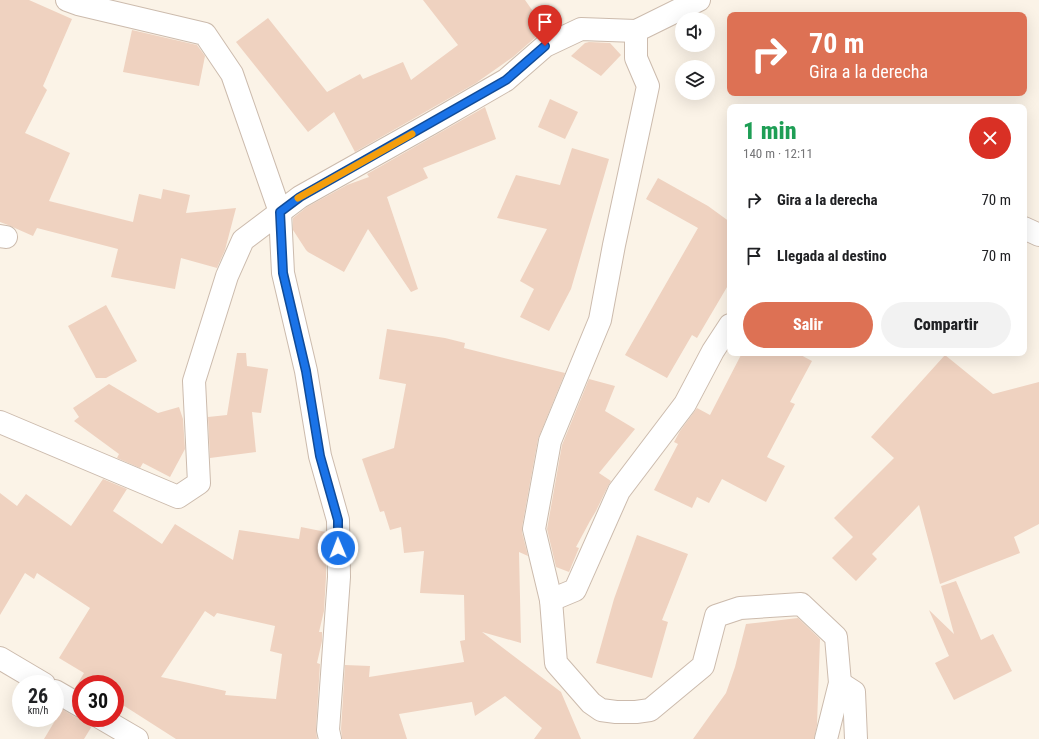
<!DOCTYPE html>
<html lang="es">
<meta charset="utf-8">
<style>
:root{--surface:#fff;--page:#f2f2f2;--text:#202124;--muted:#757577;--accent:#dd7154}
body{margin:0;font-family:"Roboto Condensed",sans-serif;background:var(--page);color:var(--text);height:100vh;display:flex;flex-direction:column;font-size:15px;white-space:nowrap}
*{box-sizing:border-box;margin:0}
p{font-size:13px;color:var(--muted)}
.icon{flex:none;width:22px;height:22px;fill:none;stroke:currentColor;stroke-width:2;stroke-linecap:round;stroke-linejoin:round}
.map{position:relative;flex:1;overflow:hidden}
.details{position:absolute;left:727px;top:104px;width:300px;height:252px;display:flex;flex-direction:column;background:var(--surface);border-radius:8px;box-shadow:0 4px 16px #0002}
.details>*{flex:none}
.top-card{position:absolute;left:727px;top:12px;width:300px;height:84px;border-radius:8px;box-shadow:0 4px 16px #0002;background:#dd7154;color:#fff;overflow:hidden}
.controls{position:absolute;left:675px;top:12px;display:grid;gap:8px}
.controls a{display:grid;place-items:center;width:40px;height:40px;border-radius:50%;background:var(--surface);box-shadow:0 4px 16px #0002;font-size:20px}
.speed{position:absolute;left:12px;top:675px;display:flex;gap:8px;font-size:20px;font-weight:700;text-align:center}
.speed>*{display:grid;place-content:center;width:52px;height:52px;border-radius:50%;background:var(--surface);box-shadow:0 4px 16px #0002;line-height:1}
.speed small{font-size:10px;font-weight:400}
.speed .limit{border:6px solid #d22;background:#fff;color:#111}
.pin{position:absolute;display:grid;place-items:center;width:34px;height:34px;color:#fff;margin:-41px -17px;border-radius:50% 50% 50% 0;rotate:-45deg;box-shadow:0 0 4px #0007}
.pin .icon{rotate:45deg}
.me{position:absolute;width:44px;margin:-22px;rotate:359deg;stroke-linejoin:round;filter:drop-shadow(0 0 3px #0008)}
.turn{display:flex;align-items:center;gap:14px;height:84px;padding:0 16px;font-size:18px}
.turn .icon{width:52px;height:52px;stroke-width:2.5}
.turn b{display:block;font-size:28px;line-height:34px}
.round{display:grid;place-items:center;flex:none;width:42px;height:42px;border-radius:21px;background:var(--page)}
.summary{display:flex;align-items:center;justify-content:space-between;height:68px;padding:0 16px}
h1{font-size:24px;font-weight:800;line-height:30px;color:#1e9e55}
.action{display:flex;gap:8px;margin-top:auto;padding:8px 16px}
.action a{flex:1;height:46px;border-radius:24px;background:var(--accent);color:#fff;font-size:16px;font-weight:800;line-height:46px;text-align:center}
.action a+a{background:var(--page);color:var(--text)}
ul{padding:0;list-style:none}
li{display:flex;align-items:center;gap:12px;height:56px;padding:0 16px}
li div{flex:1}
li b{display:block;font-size:15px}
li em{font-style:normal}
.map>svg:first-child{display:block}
.building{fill:#efd2c0;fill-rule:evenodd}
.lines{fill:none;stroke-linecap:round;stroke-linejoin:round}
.minor-casing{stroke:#ccbbad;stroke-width:24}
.minor{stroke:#fff;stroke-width:22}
.route-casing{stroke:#114b97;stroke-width:10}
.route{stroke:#1a73e8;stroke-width:7}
.slow{stroke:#f59e0b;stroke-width:7}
</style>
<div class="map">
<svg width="1039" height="739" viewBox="0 0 1039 739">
<rect width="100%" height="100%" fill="#fbf3e7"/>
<g class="building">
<polygon points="0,0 29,0 72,19 43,86 47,90 25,133 70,153 49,201 133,222 139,194 161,199 163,189 190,195 186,213 236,208 225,250 217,268 181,258 175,289 111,277 118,249 37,228 33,236 8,225 0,222"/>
<polygon points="423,0 525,0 547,31 537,36 513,57 476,83 355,152 334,112 308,132 236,42 268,18 327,92 360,74 363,79 403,62 411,80 458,45"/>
<polygon points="132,30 197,45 205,56 199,86 123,72"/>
<polygon points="589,42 610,43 621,55 601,76 571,56 585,43"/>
<polygon points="550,99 578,112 565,139 538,127"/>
<polygon points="485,107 496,139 423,168 428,178 387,197 418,289 411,292 368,229 344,272 308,252 306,250 293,230 293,218 307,207 347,185 369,177 367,174"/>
<polygon points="572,148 609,159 571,289 549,331 520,317 534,289 520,281 547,229 497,218 516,175 560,185"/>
<polygon points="658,178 708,206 730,222 730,282 697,338 692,335 667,378 625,355 698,228 646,199"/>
<polygon points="106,305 137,361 106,378 96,378 68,326"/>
<polygon points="387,329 445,338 465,343 464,348 565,373 538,439 522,527 522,532 528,556 519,552 521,643 482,632 561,692 581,739 534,739 542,728 505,696 475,716 472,702 399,714 407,739 342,739 341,729 345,665 370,666 369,677 464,662 460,641 465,640 464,595 420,593 424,551 404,553 401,527 390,530 384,511 380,512 362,459 394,448 406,384 379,379"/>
<polygon points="237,353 246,353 247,366 268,369 261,413 252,412 256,452 210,458 208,417 227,415"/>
<polygon points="742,353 797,353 812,361 790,402 795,404 767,457 785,466 766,502 722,479 709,503 697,497 692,508 654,490 678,444 674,442 680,431 697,408 710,415"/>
<polygon points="945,355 993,394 1039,382 1039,524 1014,537 1020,553 940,584 919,505 872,554 877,559 856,581 832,558 853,537 834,518 894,458 871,437"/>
<polygon points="589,379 615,386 605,411 635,429 599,473 611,481 608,486 596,511 590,521 576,547 579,548 569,572 556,567 547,529 562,445"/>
<polygon points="109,384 158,413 179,407 183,419 185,449 170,477 143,463 140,468 117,458 119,454 74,421 79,417 73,408"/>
<path d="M103,479L127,489L113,511L162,544L175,524L233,560L239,530L299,539L301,527L326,532V577L324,611L319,632H322V641L317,663L320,664L316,729L317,739H176L115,700V684H81V692L75,688L84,673L59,658L90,608L37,573L34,579L25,573L0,615V493L17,506L26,494L71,526ZM205,611L214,617L217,613L275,626L270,651L282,654L276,699L225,695L226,691L161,677Z"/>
<polygon points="637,535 688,554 662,620 668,622 652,678 596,663 614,599"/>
<polygon points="956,581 981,640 993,634 1012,671 954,700 935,663 949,656 929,610 954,634 941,586"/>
<polygon points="798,618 820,639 817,725 814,739 693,739 726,693 735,667 746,624"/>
<polygon points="62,709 75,717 81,718 89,718 90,724 92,726 84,739 44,739"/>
</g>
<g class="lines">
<g class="minor-casing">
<g id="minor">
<polyline points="67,0 78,4 205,34 232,74 280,212 283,273 306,371 320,456 338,520 339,577 328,730 330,739"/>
<polyline points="636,31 636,58 648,86 614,245 600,320 550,441 534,529 551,600 556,663 591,703 601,710 616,712 636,712 650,710 703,666 716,616 740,608 801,604 836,637 840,683 826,739"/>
<polyline points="1024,228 1039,235"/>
<polyline points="0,236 6,237"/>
<polyline points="0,422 178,497 199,483 194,381 227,276 243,240 300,197 430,124 506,80 545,46 581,29 636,31 699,0"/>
<polyline points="551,600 575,590 619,491 685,404 713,351 730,325"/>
<polyline points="0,658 44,684"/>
<polyline points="840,683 854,692 856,739"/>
<polyline points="55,691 81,706"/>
<polyline points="101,718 137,739"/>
</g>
</g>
<use href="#minor" class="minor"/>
</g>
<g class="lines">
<g class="route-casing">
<polyline id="route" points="338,548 338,520 320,456 306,371 283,273 280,212 300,197 506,80 545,46"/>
</g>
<use href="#route" class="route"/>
<polyline class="slow" points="298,198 412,134"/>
</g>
</svg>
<div class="controls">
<a><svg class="icon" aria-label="sound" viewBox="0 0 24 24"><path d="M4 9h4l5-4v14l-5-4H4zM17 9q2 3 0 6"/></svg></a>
<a><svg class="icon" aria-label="layers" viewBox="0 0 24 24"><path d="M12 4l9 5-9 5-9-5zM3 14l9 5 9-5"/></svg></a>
</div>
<div class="speed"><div>26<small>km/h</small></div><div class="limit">30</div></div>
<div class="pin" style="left:545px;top:46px;background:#d93025"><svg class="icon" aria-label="arrive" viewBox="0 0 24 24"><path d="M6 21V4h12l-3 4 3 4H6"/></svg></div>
<svg class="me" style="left:338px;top:548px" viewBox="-20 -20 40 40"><circle r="17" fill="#1a73e8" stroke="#fff" stroke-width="3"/><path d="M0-11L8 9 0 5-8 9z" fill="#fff"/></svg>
<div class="top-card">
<div class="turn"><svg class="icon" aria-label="right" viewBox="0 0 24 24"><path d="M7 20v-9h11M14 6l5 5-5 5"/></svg><div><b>70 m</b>Gira a la derecha</div></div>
</div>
<section class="details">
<div class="summary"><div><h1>1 min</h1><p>140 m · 12:11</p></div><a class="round" style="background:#d93025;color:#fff"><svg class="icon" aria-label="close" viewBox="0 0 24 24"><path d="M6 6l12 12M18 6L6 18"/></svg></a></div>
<ul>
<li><svg class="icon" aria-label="right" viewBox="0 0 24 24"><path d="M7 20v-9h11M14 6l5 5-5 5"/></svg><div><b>Gira a la derecha</b></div><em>70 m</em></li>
<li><svg class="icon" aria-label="arrive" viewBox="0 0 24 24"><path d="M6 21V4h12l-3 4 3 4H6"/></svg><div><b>Llegada al destino</b></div><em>70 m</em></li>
</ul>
<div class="action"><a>Salir</a><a>Compartir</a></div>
</section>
</div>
